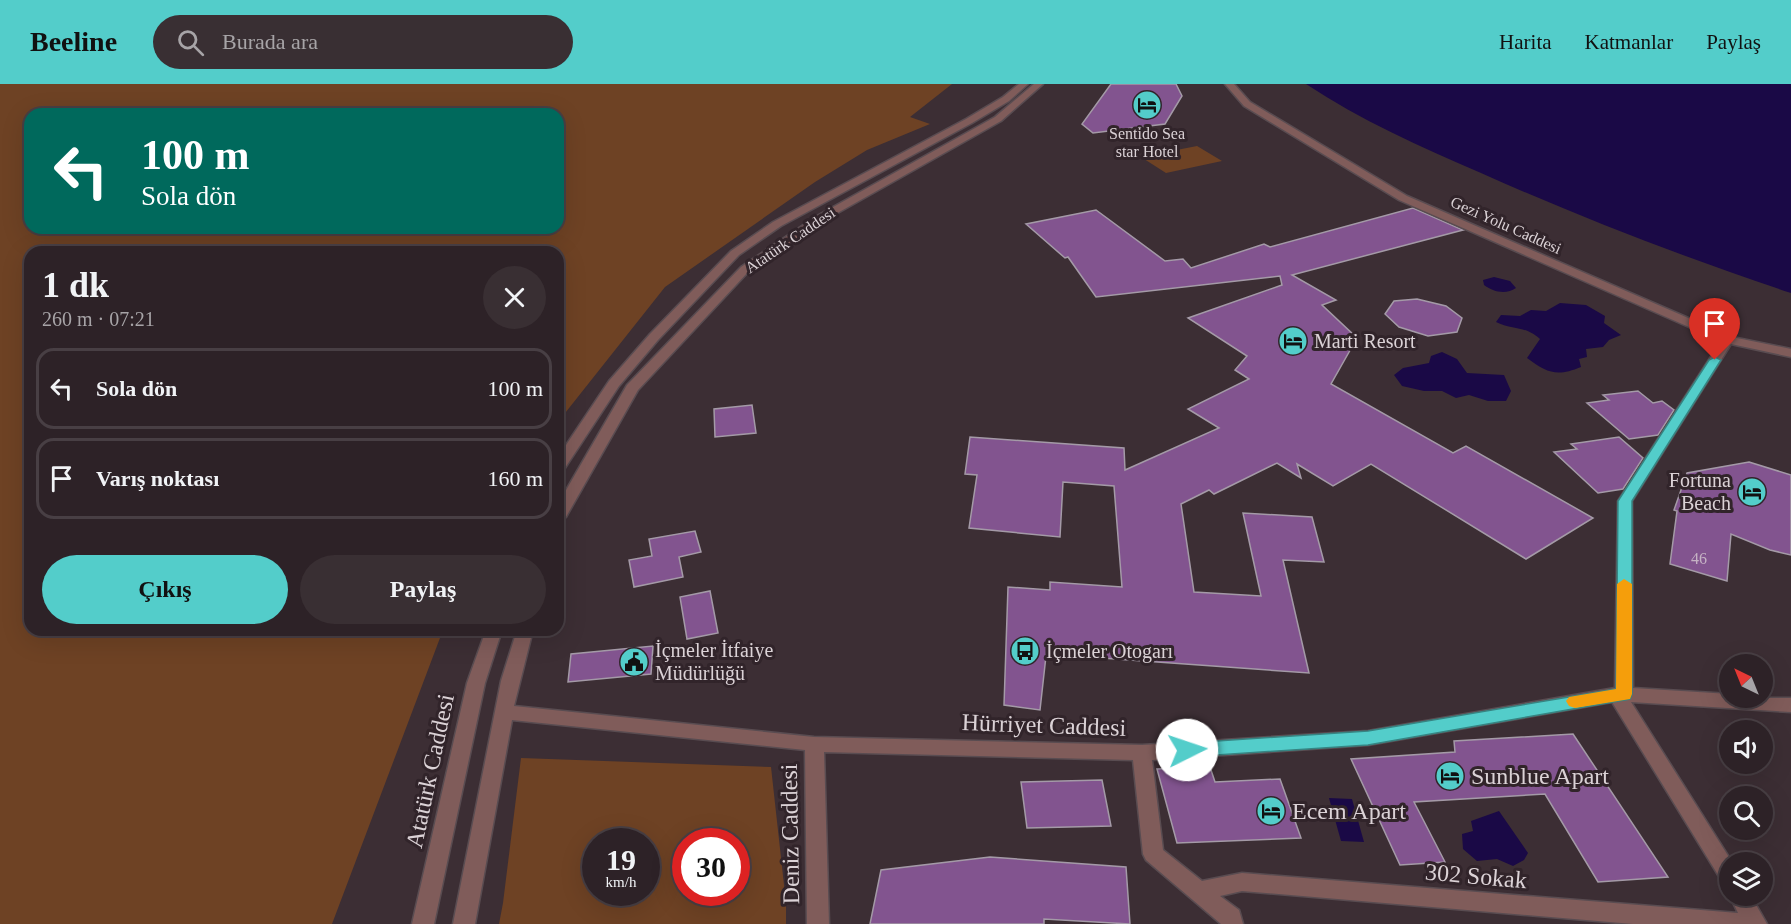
<!DOCTYPE html>
<html lang="tr">
<meta charset="utf-8">
<style>
:root{--surface:#2d2227;--page:#392f33;--text:#f1f3f6;--muted:#a7a4a7;--line:#483f44;--accent:#53cdca}
body{margin:0;font-family:"Times New Roman",serif;background:var(--page);color:var(--text);height:100vh;display:flex;flex-direction:column;font-size:22px;white-space:nowrap}
*{box-sizing:border-box;margin:0}
p{font-size:20px;color:var(--muted)}
.icon{flex:none;width:33px;height:33px;fill:none;stroke:currentColor;stroke-width:2;stroke-linecap:round;stroke-linejoin:round}
.map{position:relative;flex:1;overflow:hidden}
.details{position:absolute;left:24px;top:162px;width:540px;height:390px;display:flex;flex-direction:column;background:var(--surface);border-radius:18px;box-shadow:0 6px 24px #0002,0 0 0 2px var(--line)}
.details>*{flex:none}
.top-card{position:absolute;left:24px;top:24px;width:540px;height:126px;border-radius:18px;box-shadow:0 6px 24px #0002,0 0 0 2px var(--line);background:#00695c;color:#fff;overflow:hidden}
.needle{width:39px;rotate:317deg}
.fabs{position:absolute;left:1719px;top:570px;display:grid;gap:12px}
.fabs a{display:grid;place-items:center;width:54px;height:54px;border-radius:50%;background:var(--surface);box-shadow:0 6px 24px #0002,0 0 0 2px var(--line);font-size:30px}
.speed{position:absolute;left:582px;top:744px;display:flex;gap:12px;font-size:30px;font-weight:700;text-align:center}
.speed>*{display:grid;place-content:center;width:78px;height:78px;border-radius:50%;background:var(--surface);box-shadow:0 6px 24px #0002,0 0 0 2px var(--line);line-height:1}
.speed small{font-size:15px;font-weight:400}
.speed .limit{border:9px solid #d22;background:#fff;color:#111}
.pin{position:absolute;display:grid;place-items:center;width:51px;height:51px;color:#fff;margin:-62px -26px;border-radius:50% 50% 50% 0;rotate:-45deg;box-shadow:0 0 6px #0007}
.pin .icon{rotate:45deg}
.me{position:absolute;width:66px;margin:-33px;rotate:86deg;stroke-linejoin:round;filter:drop-shadow(0 0 4px #0008)}
.turn{display:flex;align-items:center;gap:21px;height:126px;padding:0 18px;font-size:27px}
.turn .icon{width:78px;height:78px;stroke-width:2.5}
.turn b{display:block;font-size:42px;line-height:51px}
.round{display:grid;place-items:center;flex:none;width:63px;height:63px;border-radius:32px;background:var(--page)}
.overview{display:flex;align-items:center;justify-content:space-between;height:102px;padding:0 18px}
h1{font-size:36px;font-weight:600;line-height:45px}
.primary-button{display:flex;gap:12px;margin-top:auto;padding:12px 18px}
.primary-button a{flex:1;height:69px;border-radius:36px;background:var(--accent);color:#111;font-size:24px;font-weight:600;line-height:69px;text-align:center}
.primary-button a+a{background:var(--page);color:var(--text)}
ul{padding:0;list-style:none}
li{display:flex;align-items:center;gap:18px;height:81px;margin:0 12px 9px;padding:0 6px;border:3px solid var(--line);border-radius:18px}
li div{flex:1}
li b{display:block;font-size:22px}
li em{font-style:normal}
header{display:flex;align-items:center;gap:36px;box-sizing:border-box;height:84px;padding:0 30px;background:var(--accent);color:#111}
header strong{font-size:28px}
nav{display:flex;gap:33px;margin-inline-start:auto;font-size:21px}
.search{width:420px;height:54px;background:var(--page);display:flex;align-items:center;gap:15px;box-sizing:border-box;padding:0 21px;border-radius:33px;color:var(--muted);font-size:22px}
.map>svg:first-child{display:block}
.green{fill:#6e4224;fill-rule:evenodd}
.water{fill:#1a0946}
.building{fill:#82548f;stroke:#a49aa7;stroke-width:1.5}
.lines{fill:none;stroke-linecap:round;stroke-linejoin:round}
.minor-casing{stroke:#594c51;stroke-width:3}
.minor{fill:#805c5a;fill-rule:evenodd}
.route{fill:#53cdca;stroke:#368583;stroke-width:1.5}
.slow{fill:#f59e0b}
.labels{text-anchor:middle;dominant-baseline:central;stroke-width:6;stroke-linejoin:round;paint-order:stroke}
.far-poi-label{font-size:16px;fill:#dbd2d6;stroke:#31242a}
.far-street-label{font-size:16px;fill:#dbd2d6;stroke:#31242a}
.number-label{font-size:16px;fill:#c5b2c4}
.poi-label{font-size:20px;fill:#dbd2d6;stroke:#31242a;text-anchor:start}
.near-street-label{font-size:24px;fill:#dbd2d6;stroke:#31242a}
.near-poi-label{font-size:24px;fill:#dbd2d6;stroke:#31242a;text-anchor:start}
</style>
<header>
<strong>Beeline</strong>
<div class="search"><svg class="icon" aria-label="search" viewBox="0 0 24 24"><circle cx="10" cy="10" r="6"/><path d="M15 15l6 6"/></svg>Burada ara</div>
<nav><a>Harita</a><a>Katmanlar</a><a>Paylaş</a></nav>
</header>
<div class="map">
<svg width="1791" height="840" viewBox="0 0 1791 840">
<rect width="100%" height="100%" fill="#3c2e34"/>
<g class="green">
<path d="M0,0H952L910,33L930,40L867,66L815,98L665,203L558,338V168H30V546H443L332,840H0ZM30,30H558V144H30Z"/>
<polygon points="1197,62 1222,77 1166,89 1141,73"/>
<path d="M521,674L771,683L786,819V840H499L503,819ZM596,758H646V808H596ZM686,758H736V808H686Z"/>
</g>
<g class="water">
<path d="M1306,0H1791V209C1686,174 1582,134 1481,89C1421,63 1360,36 1306,0Z"/>
<path d="M1494,193L1510,197L1516,204C1506,211 1493,208 1484,201L1483,196Z"/>
<path d="M1560,219L1586,221L1605,232L1604,239L1621,251L1609,256L1603,263L1586,265L1587,273L1579,275L1581,283C1557,293 1547,289 1527,274L1540,255C1524,241 1515,247 1496,238L1501,231L1520,232L1531,226L1546,227Z"/>
<polygon points="1442,268 1457,275 1467,289 1504,291 1511,307 1506,317 1488,317 1469,311 1456,314 1442,307 1424,307 1402,302 1394,291 1403,284 1429,279 1431,272"/>
<polygon points="1329,714 1352,715 1364,758 1341,757"/>
<polygon points="1499,727 1528,769 1524,776 1513,782 1497,775 1477,777 1463,765 1462,750 1473,747 1471,737"/>
</g>
<g class="building">
<polygon points="1111,0 1176,0 1182,12 1165,40 1093,49 1082,40"/>
<polygon points="1413,124 1463,146 1292,191 1336,216 1322,221 1357,254 1331,300 1453,369 1466,362 1593,434 1526,475 1371,380 1333,402 1297,380 1301,394 1277,379 1214,410 1209,406 1181,420 1194,508 1261,512 1243,429 1312,433 1324,478 1283,476 1309,589 1102,574 1101,567 1047,563 1040,626 1004,621 1008,503 1050,506 1050,498 1122,503 1114,402 1063,398 1060,453 969,444 977,391 965,390 970,353 1124,364 1125,386 1219,344 1188,325 1249,295 1235,286 1247,272 1188,234 1282,201 1280,192 1096,213 1068,173 1065,174 1026,140 1096,126 1165,177 1183,175 1191,184 1264,160 1270,163"/>
<polygon points="1417,215 1446,222 1462,234 1457,248 1428,252 1399,243 1385,230 1394,217"/>
<polygon points="1638,307 1653,319 1662,317 1674,326 1658,351 1629,355 1587,319 1609,316 1603,311"/>
<polygon points="752,321 756,349 715,353 714,325"/>
<polygon points="1619,353 1643,374 1623,405 1598,409 1554,368 1577,365 1571,360"/>
<polygon points="1749,378 1791,391 1791,471 1770,466 1731,450 1727,497 1670,480 1677,427 1674,426 1687,389"/>
<polygon points="695,447 701,468 679,473 683,493 634,503 629,476 652,472 649,455"/>
<polygon points="710,507 718,549 687,555 680,513"/>
<polygon points="653,562 651,590 568,598 571,570"/>
<polygon points="1573,650 1668,793 1598,798 1545,710 1414,718 1445,778 1400,781 1351,675 1455,668 1454,657"/>
<polygon points="1210,683 1215,698 1280,695 1301,754 1177,759 1157,685"/>
<polygon points="1102,696 1111,742 1027,744 1021,698"/>
<polygon points="990,773 1126,783 1130,840 1044,835 1044,840 870,840 881,786"/>
</g>
<g class="lines">
<g class="minor-casing">
<g id="minor">
<polygon points="1019,0 1028,0 1009,17 972,39 781,142 739,171 658,256 619,302 563,387 558,388 558,373 609,297 650,250 731,167 773,138 966,35 1003,13"/>
<polygon points="1034,0 1043,0 1001,37 825,136 749,187 638,306 566,433 558,438 558,420 627,301 741,183 817,132 995,33"/>
<polygon points="1225,0 1234,0 1250,18 1407,112 1732,253 1791,265 1791,273 1731,260 1632,417 1633,604 1730,610 1730,614 1791,614 1791,628 1631,618 1732,778 1730,778 1730,802 1723,799 1612,618 1368,661 1152,676 1163,766 1202,797 1242,789 1738,829 1730,812 1751,812 1767,840 1633,840 1242,807 1220,812 1239,826 1243,840 1221,840 1146,776 1143,770 1133,676 824,668 829,840 807,840 805,666 512,636 475,840 453,840 501,597 517,546 533,546 514,622 814,653 1142,661 1368,647 1615,604 1618,417 1721,257 1399,116 1244,22"/>
<polygon points="486,546 502,546 485,599 434,840 412,840 467,599"/>
</g>
</g>
<use href="#minor" class="minor"/>
</g>
<polygon class="route" points="1715,273 1721,276 1632,417 1632,610 1630,615 1368,661 1187,673 1181,671 1179,666 1181,661 1187,659 1368,647 1616,605 1618,417 1709,276"/>
<polygon class="slow" points="1624,495 1632,500 1632,610 1630,615 1624,616 1575,624 1569,622 1566,617 1569,613 1616,605 1617,500"/>
<defs>
<g id="hotel-disc" transform="scale(1.5)"><circle r="9.5" fill="#53cdca" stroke="#31242a"/><path d="M-6-4.5h1.5V1H6V5H4.5V3h-9V5H-6ZM-4 0a1.8 1.8 0 1 1 3.6 0ZM.5 0V-2.5h3Q6-2.5 6 0Z" fill="#111"/></g>
<g id="bus-disc" transform="scale(1.5)"><circle r="9.5" fill="#53cdca" stroke="#31242a"/><path d="M-5-6H5V4H4V6H2V4H-2V6H-4V4H-5ZM-3.5-4V0h7V-4ZM-3.5 1.2v1.5H-2V1.2ZM2 1.2v1.5H3.5V1.2Z" fill="#111"/></g>
<g id="civic-disc" transform="scale(1.5)"><circle r="9.5" fill="#53cdca" stroke="#31242a"/><path d="M-.6-6.5H3V-4.5H.6V-3L4-1V1h2V6H-6V1h2V-1L-.6-3ZM-1.2 2.5V6h2.4V2.5Z" fill="#111"/></g>
</defs>
<g fill-rule="evenodd">
<use href="#hotel-disc" x="1147" y="21"/>
<use href="#hotel-disc" x="1293" y="257"/>
<use href="#hotel-disc" x="1752" y="408"/>
<use href="#bus-disc" x="1025" y="567"/>
<use href="#civic-disc" x="634" y="578"/>
<use href="#hotel-disc" x="1450" y="692"/>
<use href="#hotel-disc" x="1271" y="727"/>
</g>
<g class="labels">
<g class="far-poi-label">
<text x="1147" y="49">Sentido Sea<tspan x="1147" dy="18">star Hotel</tspan></text>
</g>
<g class="far-street-label">
<text transform="translate(1506 141) rotate(24)">Gezi Yolu Caddesi</text>
<text transform="translate(790 156) rotate(-34)">Atatürk Caddesi</text>
</g>
<g class="number-label">
<text x="1699" y="474">46</text>
</g>
<g class="poi-label">
<text x="1314" y="257">Marti Resort</text>
<text x="1731" y="396" text-anchor="end">Fortuna<tspan x="1731" dy="23">Beach</tspan></text>
<text x="655" y="566">İçmeler İtfaiye<tspan x="655" dy="23">Müdürlüğü</tspan></text>
<text x="1046" y="567">İçmeler Otogarı</text>
</g>
<g class="near-street-label">
<text transform="translate(1044 641) rotate(2)">Hürriyet Caddesi</text>
<text transform="translate(430 687) rotate(-78)">Atatürk Caddesi</text>
<text transform="translate(790 750) rotate(-91)">Deniz Caddesi</text>
<text transform="translate(1476 792) rotate(5)">302 Sokak</text>
</g>
<g class="near-poi-label">
<text x="1471" y="692">Sunblue Apart</text>
<text x="1292" y="727">Ecem Apart</text>
</g>
</g>
</svg>
<div class="fabs">
<a><svg class="needle" viewBox="-14 -14 28 28"><path d="M0-13l5 13h-10z" fill="#e53935"/><path d="M0 13l5-13h-10z" fill="#a7a4a7"/></svg></a>
<a><svg class="icon" aria-label="sound" viewBox="0 0 24 24"><path d="M4 9h4l5-4v14l-5-4H4zM17 9q2 3 0 6"/></svg></a>
<a><svg class="icon" aria-label="search" viewBox="0 0 24 24"><circle cx="10" cy="10" r="6"/><path d="M15 15l6 6"/></svg></a>
<a><svg class="icon" aria-label="layers" viewBox="0 0 24 24"><path d="M12 4l9 5-9 5-9-5zM3 14l9 5 9-5"/></svg></a>
</div>
<div class="speed"><div>19<small>km/h</small></div><div class="limit">30</div></div>
<div class="pin" style="left:1715px;top:276px;background:#d93025"><svg class="icon" aria-label="arrive" viewBox="0 0 24 24"><path d="M6 21V4h12l-3 4 3 4H6"/></svg></div>
<svg class="me" style="left:1187px;top:666px" viewBox="-20 -20 40 40"><circle r="19" fill="#fff"/><path d="M0-13L10 11 0 6-10 11z" fill="#53cdca"/></svg>
<div class="top-card">
<div class="turn"><svg class="icon" aria-label="left" viewBox="0 0 24 24"><path d="M17 20v-9H6M10 6l-5 5 5 5"/></svg><div><b>100 m</b>Sola dön</div></div>
</div>
<section class="details">
<div class="overview"><div><h1>1 dk</h1><p>260 m · 07:21</p></div><a class="round"><svg class="icon" aria-label="close" viewBox="0 0 24 24"><path d="M6 6l12 12M18 6L6 18"/></svg></a></div>
<ul>
<li><svg class="icon" aria-label="left" viewBox="0 0 24 24"><path d="M17 20v-9H6M10 6l-5 5 5 5"/></svg><div><b>Sola dön</b></div><em>100 m</em></li>
<li><svg class="icon" aria-label="arrive" viewBox="0 0 24 24"><path d="M6 21V4h12l-3 4 3 4H6"/></svg><div><b>Varış noktası</b></div><em>160 m</em></li>
</ul>
<div class="primary-button"><a>Çıkış</a><a>Paylaş</a></div>
</section>
</div>
